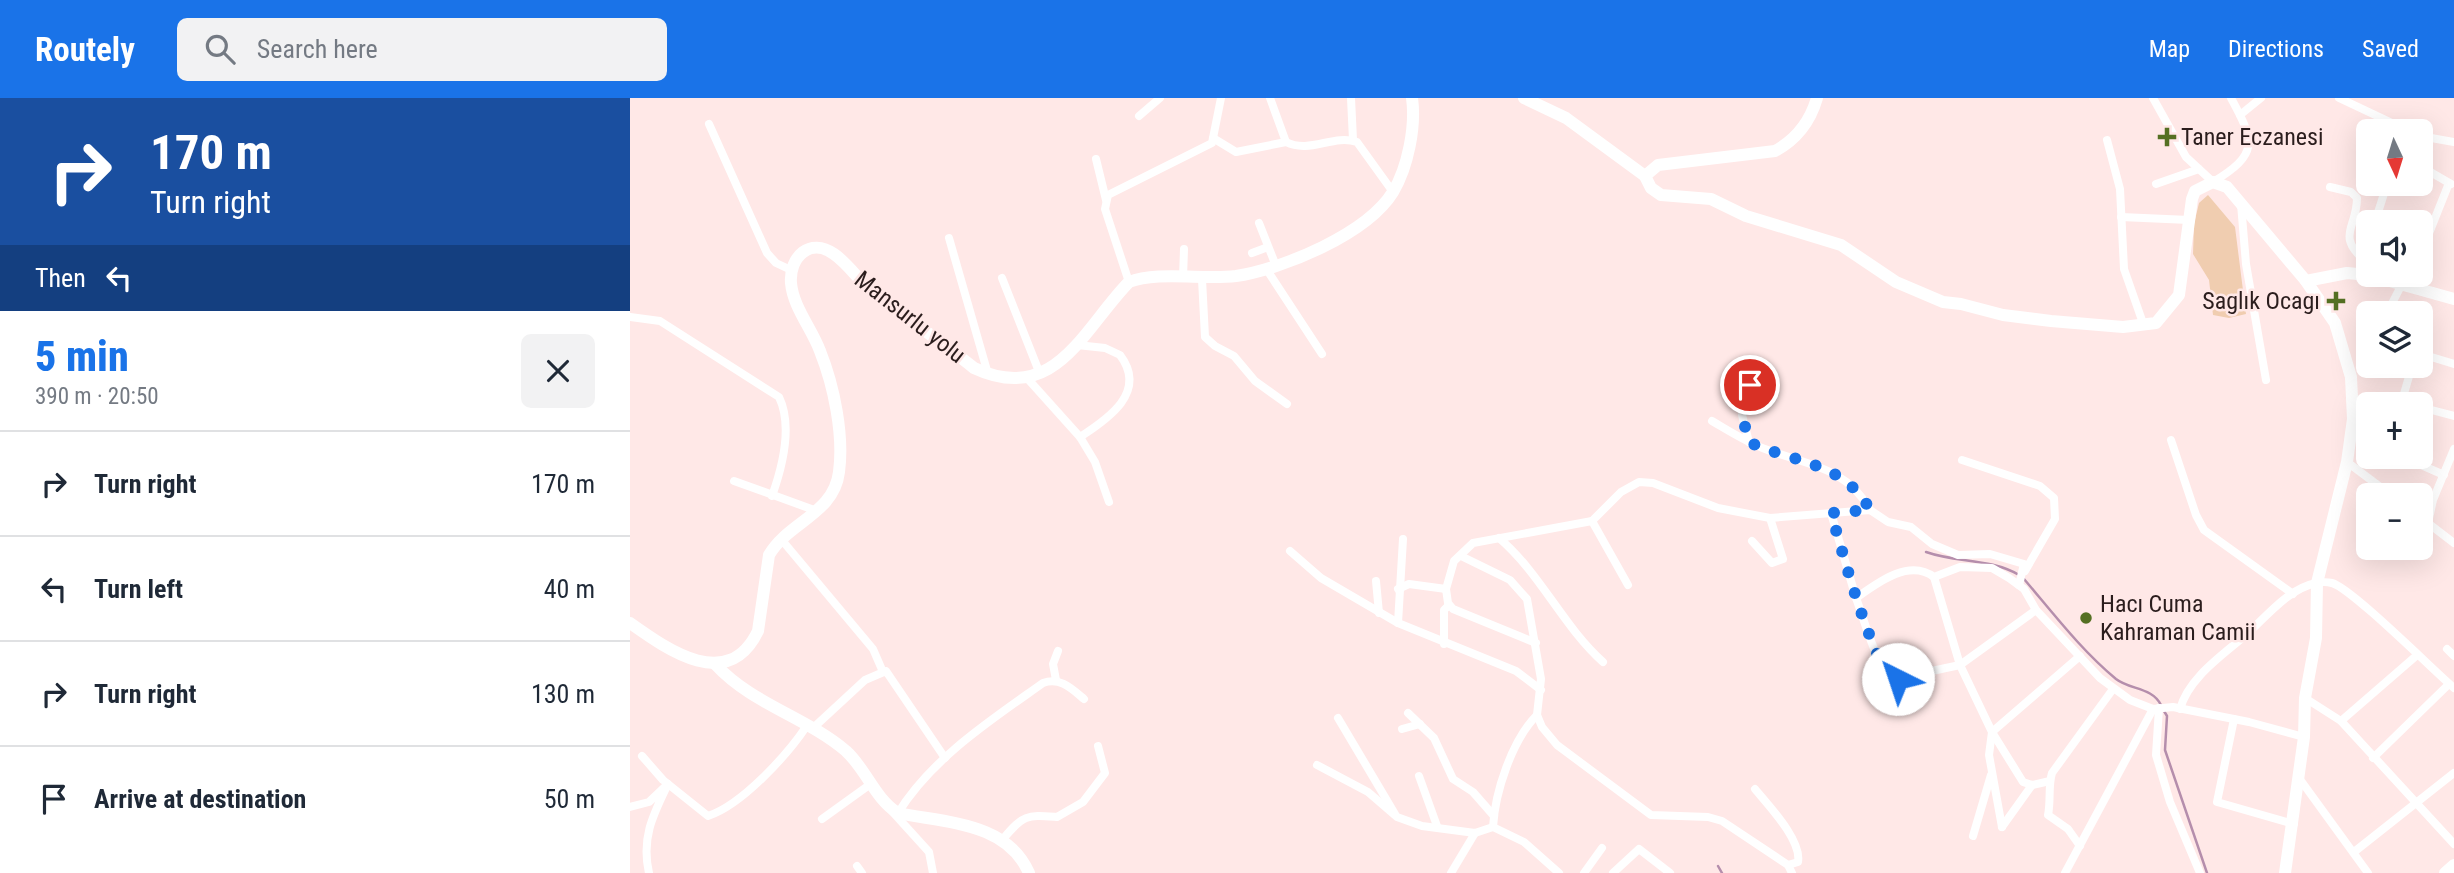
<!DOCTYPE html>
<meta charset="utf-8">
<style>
:root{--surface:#fff;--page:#f2f2f3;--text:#1f2937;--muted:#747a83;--line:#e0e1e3;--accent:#1a73e8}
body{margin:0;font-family:"Roboto Condensed",sans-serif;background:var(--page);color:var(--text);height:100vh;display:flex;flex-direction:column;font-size:26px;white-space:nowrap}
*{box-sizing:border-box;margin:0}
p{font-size:23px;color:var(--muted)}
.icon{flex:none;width:38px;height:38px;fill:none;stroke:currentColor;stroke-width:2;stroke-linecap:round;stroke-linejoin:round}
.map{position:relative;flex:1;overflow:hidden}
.panel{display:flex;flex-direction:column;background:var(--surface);width:630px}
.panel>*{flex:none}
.guide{background:#1a4fa0;color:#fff;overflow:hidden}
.needle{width:46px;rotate:176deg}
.controls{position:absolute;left:1726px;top:21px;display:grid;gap:14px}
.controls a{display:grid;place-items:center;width:77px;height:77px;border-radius:10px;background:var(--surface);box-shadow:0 7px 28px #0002;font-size:35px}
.pin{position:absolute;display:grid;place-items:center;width:60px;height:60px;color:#fff;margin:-30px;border:4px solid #fff;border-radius:50%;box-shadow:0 2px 7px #0007}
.me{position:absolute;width:77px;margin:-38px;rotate:319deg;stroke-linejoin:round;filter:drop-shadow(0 0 5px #0008)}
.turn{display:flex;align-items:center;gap:24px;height:147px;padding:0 35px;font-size:32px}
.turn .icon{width:91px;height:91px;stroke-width:2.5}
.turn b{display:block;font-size:49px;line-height:60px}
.then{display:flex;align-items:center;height:66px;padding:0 35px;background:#0003;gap:14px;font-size:26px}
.round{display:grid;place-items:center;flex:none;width:74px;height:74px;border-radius:10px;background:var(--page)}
.overview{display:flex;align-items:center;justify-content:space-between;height:119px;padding:0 35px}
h1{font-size:42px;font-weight:800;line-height:52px;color:var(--accent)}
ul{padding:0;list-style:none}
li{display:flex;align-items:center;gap:21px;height:105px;padding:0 35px;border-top:2px solid var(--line)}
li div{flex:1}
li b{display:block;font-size:26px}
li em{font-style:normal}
header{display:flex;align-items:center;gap:42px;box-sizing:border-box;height:98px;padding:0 35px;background:var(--accent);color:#fff}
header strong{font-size:33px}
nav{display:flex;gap:38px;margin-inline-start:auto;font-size:24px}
.search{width:490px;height:63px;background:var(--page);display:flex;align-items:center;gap:18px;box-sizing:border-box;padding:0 24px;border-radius:10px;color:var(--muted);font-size:26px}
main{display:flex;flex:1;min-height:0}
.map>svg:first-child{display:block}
.green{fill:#f0cdb0}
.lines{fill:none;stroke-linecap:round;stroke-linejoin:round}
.stream{stroke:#b58eac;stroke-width:2.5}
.street{stroke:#fff;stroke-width:8}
.secondary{stroke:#fff;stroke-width:12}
.route{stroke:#1a73e8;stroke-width:12;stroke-dasharray:0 21.6}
.poi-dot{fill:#557023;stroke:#ffe8e7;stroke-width:2.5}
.labels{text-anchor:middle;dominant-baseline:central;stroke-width:5;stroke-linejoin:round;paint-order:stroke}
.poi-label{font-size:24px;fill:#2b1d1d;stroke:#ffe8e7;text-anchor:start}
.street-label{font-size:24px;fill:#2b1d1d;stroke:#ffe8e7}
</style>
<header>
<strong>Routely</strong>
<div class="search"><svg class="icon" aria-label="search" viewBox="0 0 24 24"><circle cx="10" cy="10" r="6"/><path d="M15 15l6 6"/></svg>Search here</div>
<nav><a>Map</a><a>Directions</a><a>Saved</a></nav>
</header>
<main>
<section class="panel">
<div class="guide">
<div class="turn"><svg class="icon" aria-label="right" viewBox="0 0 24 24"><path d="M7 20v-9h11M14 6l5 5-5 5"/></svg><div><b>170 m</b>Turn right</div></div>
<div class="then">Then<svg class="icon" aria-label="left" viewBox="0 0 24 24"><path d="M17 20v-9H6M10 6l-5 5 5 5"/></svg></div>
</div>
<div class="overview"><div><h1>5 min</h1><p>390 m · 20:50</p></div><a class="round"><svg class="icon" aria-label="close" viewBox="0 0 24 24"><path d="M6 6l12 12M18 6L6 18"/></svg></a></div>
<ul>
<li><svg class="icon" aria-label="right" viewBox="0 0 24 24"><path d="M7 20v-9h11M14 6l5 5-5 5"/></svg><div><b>Turn right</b></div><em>170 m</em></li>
<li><svg class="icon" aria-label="left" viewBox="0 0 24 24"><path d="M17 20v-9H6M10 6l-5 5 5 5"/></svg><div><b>Turn left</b></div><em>40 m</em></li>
<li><svg class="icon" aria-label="right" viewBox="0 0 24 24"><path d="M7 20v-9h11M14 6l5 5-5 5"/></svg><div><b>Turn right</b></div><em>130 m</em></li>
<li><svg class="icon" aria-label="arrive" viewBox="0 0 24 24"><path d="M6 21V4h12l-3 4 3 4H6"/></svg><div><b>Arrive at destination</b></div><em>50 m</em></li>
</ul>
</section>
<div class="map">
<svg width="1824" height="775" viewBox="0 0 1824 775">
<rect width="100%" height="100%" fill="#ffe8e7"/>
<polygon class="green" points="1578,97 1605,129 1616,216 1599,220 1583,217 1579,182 1563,156 1564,126 1569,105"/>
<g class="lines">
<g class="stream">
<path d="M1296,454C1327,465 1360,460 1389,477"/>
<path d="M1394,481C1423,515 1451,552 1486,581C1500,592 1522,589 1531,607"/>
<polyline points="1534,613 1537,618 1535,652 1577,775"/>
<polyline points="1088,768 1092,775"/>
</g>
<g class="street">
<path d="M640,0L656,44C680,56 703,36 727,44L763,94"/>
<polyline points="721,0 723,42"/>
<path d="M1523,0L1556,59L1583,84C1629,56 1625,44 1601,0"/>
<polyline points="1709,0 1779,33"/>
<polyline points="1610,17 1631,0"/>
<polyline points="509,18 530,0"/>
<polyline points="79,26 137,155 146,165 161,172"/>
<polyline points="1790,38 1824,44"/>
<polyline points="583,40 606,54 656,44"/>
<polyline points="1477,42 1490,91 1494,171 1514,228"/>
<polyline points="466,61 476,102"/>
<polyline points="1790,68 1821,86"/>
<polyline points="1526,86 1569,71"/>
<path d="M1700,89L1721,94L1727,100C1727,130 1706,137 1734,162"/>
<polyline points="1611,106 1616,166 1636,282"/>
<polyline points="1491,119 1559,122"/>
<polyline points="1745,124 1757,86"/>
<polyline points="629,125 646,168"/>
<polyline points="319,140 358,276"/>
<polyline points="622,155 638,149"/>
<polyline points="1790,158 1819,85"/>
<polyline points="637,172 692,256"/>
<polyline points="1733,176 1738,147"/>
<polyline points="372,180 410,276"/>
<polyline points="553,180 554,151"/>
<polyline points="572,181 575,239 585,248 604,258 625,283 657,306"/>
<polyline points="499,184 475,111 478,97 582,45 591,0"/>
<polyline points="1757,215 1771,188"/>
<path d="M0,219L30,223L149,299C163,328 152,370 142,398"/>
<path d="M447,247L475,250L490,257C518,294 478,321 450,339"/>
<polyline points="1790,258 1798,258 1824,266"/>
<polyline points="397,280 450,339 465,364 479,404"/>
<polyline points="1771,306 1782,268"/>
<polyline points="1790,309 1824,318"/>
<path d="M1082,323C1099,333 1116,344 1135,351C1177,367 1217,369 1240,412"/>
<polyline points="1541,342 1566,417 1574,432 1663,496"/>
<polyline points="1119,344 1112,317 1120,287"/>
<polyline points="1773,359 1814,377"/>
<polyline points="1332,362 1410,388 1424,400 1425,421 1395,473"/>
<polyline points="1717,364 1761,397"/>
<polyline points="104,383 187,413"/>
<polyline points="1201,415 1226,500"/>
<polyline points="1790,419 1824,445"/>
<polyline points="962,423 998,487"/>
<polyline points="1798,425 1803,402 1824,351"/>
<path d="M869,440C911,476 932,527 973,564"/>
<polyline points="151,441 243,551 253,574"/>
<polyline points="1122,443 1142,465 1153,461 1140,420"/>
<polyline points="660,453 691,480 768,525 886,573 911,592"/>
<polyline points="831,458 880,482 897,501 911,581 907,617 912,629 927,647 1021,717 1078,719 1092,723 1158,767 1162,775"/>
<polyline points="1304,479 1330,567 1362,634 1393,684 1402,687 1420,683"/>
<polyline points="746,483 749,515"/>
<polyline points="768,491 779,486 816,491"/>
<path d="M1406,512L1330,567L1264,581C1248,574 1233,518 1226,500C1247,485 1279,460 1304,479L1330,469L1362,470L1379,480L1394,491L1406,512L1470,580L1500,602L1523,611L1543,609L1619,624L1674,639"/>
<polyline points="768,525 773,441"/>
<polyline points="906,545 823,511 818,505 816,491 824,463 843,445 962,423 991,394 1009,384 1023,385 1088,410 1140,420 1240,412 1258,424 1281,429 1302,446 1328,457 1360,456 1394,466 1389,487"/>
<polyline points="814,546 814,512 819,507"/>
<polyline points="1817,551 1824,558"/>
<polyline points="426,582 423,566 428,553"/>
<polyline points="1675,600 1711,623 1824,746"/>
<polyline points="1529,610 1526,657 1540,704 1570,775"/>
<path d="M1550,611C1559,579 1593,557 1617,536C1637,518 1658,491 1686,485C1690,484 1698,484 1702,485C1721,490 1803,572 1824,590"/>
<polyline points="778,615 804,640 823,681 843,694 864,718"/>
<path d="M907,617C882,642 865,694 863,729L894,744L929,775"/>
<polyline points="708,620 765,716"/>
<polyline points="1604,621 1587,704 1664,726"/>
<polyline points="1711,623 1786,558"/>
<polyline points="182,631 235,582 256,573 315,660"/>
<polyline points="772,631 790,626"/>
<path d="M12,658L33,682L78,718C112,707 157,657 176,629"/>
<polyline points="1743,660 1819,586"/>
<polyline points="687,667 738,694 767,719 792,728 845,735 863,729"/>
<polyline points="789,678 807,728"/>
<polyline points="1669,680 1738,775"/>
<path d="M1125,691C1138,707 1172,742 1168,764L1158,767"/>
<path d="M0,709L19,704L38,686C23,717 11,740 19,775"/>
<polyline points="260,711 299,754 303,775"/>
<path d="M268,715C302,660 361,622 413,585C430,579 441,590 454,601"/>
<polyline points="192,721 242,685"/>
<polyline points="1372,729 1359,657 1362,634 1450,558"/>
<polyline points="1372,729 1402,687"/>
<polyline points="1343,738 1361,677"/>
<path d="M373,741C394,716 397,717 427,719L453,704L475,675L468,648"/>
<path d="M1450,748L1438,731L1418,717C1421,703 1418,688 1422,675L1483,591"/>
<polyline points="1724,754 1824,675"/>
<polyline points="227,768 232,775"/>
<polyline points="821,775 845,735"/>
<polyline points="954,775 972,750"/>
<polyline points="983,775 1009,751 1040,775"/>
<polyline points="1435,775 1523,611"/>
</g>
<g class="secondary">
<polyline points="894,0 936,20 1015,78"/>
<path d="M1187,0C1180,24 1167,41 1145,53L1028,67L1015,78L1021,90L1031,97L1081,101L1116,118L1211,147L1266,184L1313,204L1331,206L1373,217L1421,223L1493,229L1526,225L1549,197L1562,101L1565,93L1583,84L1597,89L1676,183L1705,225L1721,279L1723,321L1717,364L1687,485L1686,540L1675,600L1674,639L1655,775"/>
<polyline points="1738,177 1824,201"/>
<polyline points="1676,183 1717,175 1738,177"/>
<path d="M0,525C38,552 98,595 128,533L139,457C158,424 204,416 209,374C214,337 204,288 190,253C182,231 163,209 161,185C159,159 180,139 204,156C220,167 230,185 246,197C278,221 312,244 344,270C425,308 453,231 499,184C527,173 574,182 606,178C653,171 737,136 763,94C778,69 786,28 782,0"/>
<path d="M86,567C122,606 176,619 216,653C236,671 245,701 268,715C316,725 377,724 399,775"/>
<polyline points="1815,775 1824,767"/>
</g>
</g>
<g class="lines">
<path class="route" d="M1120,287L1112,317L1119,344C1164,365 1214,364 1240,412L1201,415C1217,470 1232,526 1257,578L1268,581"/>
</g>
<g class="poi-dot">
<path d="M1533.5 28.5h7v7h7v7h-7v7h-7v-7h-7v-7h7z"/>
<path d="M1702.5 192.5h7v7h7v7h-7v7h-7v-7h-7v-7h7z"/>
<circle cx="1456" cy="520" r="7"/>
</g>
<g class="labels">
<g class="poi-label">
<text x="1551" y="39">Taner Eczanesi</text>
<text x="1690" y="203" text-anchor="end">Saglık Ocagı</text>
<text x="1470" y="506">Hacı Cuma<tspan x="1470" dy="28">Kahraman Camii</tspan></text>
</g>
<g class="street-label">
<text transform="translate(280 219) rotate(38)">Mansurlu yolu</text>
</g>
</g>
</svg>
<div class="controls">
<a><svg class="needle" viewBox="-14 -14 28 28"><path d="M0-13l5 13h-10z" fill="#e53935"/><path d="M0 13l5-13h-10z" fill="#747a83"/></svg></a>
<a><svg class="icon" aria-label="sound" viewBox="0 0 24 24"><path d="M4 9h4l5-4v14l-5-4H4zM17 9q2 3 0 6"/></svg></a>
<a><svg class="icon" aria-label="layers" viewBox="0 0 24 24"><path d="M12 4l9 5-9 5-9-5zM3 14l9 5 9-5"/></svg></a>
<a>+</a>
<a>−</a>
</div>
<div class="pin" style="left:1120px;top:287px;background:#d93025"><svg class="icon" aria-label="arrive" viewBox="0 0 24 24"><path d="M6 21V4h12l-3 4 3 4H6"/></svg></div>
<svg class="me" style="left:1268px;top:581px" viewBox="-20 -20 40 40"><circle r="19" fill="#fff"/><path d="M0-13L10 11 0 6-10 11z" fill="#1a73e8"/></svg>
</div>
</main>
